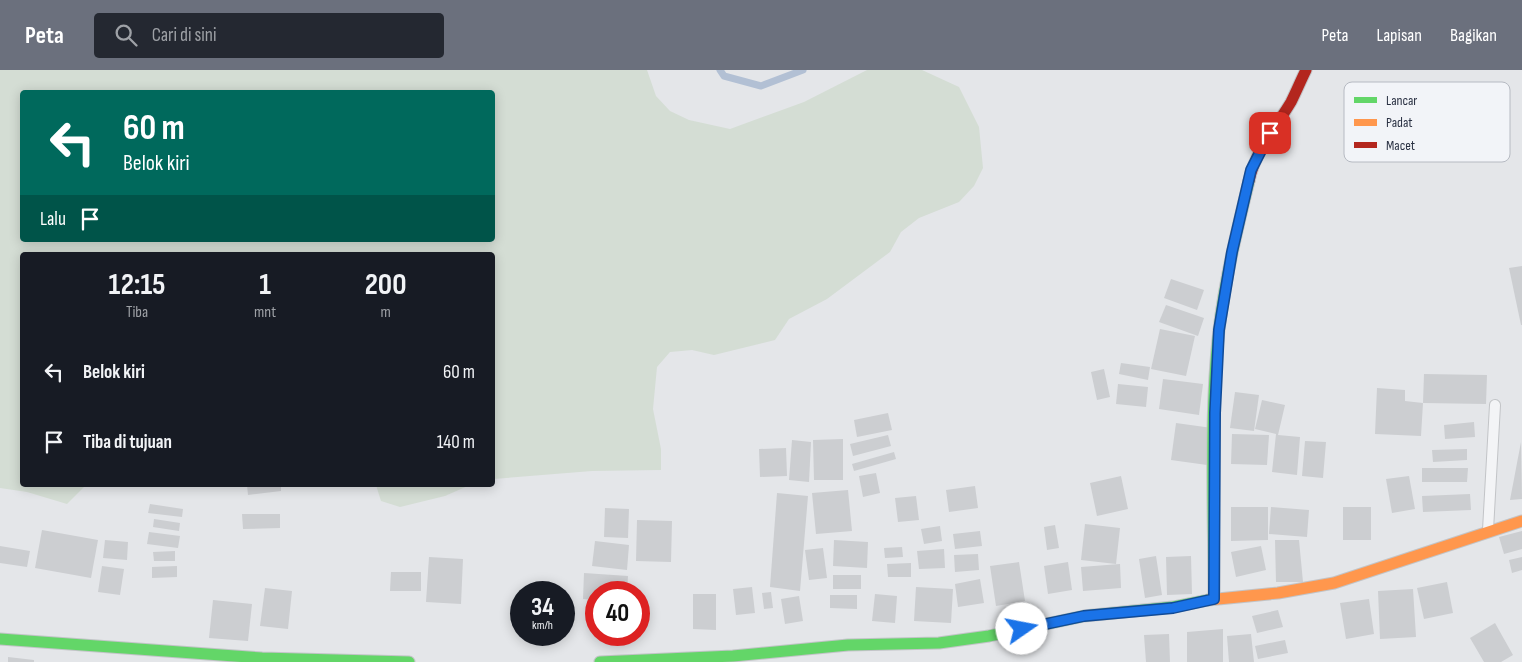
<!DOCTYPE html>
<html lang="id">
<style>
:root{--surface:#171b24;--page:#242831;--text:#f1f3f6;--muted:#9ea1a6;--accent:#6b707d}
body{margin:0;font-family:"Sofia Sans Condensed",sans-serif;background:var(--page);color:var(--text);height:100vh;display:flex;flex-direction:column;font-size:19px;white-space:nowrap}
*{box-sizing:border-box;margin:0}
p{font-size:16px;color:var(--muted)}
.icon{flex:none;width:28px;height:28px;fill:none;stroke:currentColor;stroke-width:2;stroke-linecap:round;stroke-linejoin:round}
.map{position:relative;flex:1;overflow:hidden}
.side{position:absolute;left:20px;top:182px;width:475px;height:235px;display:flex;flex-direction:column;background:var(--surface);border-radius:5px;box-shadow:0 2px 12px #0003}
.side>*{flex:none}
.top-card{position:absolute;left:20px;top:20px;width:475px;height:152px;border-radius:5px;box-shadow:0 2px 12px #0003;background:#00695c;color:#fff;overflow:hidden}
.speed{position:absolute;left:510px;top:511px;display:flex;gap:10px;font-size:25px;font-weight:700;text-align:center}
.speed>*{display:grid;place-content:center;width:65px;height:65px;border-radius:50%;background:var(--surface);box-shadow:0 2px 12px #0003;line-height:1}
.speed small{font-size:12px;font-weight:400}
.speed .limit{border:8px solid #d22;background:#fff;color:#111}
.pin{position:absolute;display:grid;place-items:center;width:42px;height:42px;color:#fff;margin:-21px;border-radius:10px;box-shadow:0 2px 8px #0006}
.me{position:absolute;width:55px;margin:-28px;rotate:78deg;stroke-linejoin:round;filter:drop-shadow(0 0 4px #0008)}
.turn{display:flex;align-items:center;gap:18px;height:105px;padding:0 20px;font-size:22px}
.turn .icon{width:65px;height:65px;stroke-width:2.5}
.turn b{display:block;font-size:35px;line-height:42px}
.then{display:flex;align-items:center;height:48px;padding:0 20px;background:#0003;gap:10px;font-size:19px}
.eta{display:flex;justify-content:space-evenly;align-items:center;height:85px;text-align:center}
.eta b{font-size:30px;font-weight:700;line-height:35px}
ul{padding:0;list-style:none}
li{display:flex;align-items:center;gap:15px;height:70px;padding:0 20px}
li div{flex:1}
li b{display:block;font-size:19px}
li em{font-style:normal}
header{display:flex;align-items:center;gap:30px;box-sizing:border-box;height:70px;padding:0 25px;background:var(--accent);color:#fff}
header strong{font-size:24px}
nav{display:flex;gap:28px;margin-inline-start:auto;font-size:18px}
.search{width:350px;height:45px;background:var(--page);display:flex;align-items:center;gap:12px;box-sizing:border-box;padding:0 18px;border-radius:5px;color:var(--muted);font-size:19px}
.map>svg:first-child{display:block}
.green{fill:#d4ddd4;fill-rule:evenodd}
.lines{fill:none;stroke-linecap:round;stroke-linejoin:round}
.stream{stroke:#b2c0d4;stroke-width:7}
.building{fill:#ccced1}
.lane-casing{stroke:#c2c4c7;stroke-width:12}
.fast-casing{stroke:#c2c4c7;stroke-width:13}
.slow-casing{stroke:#c2c4c7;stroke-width:13}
.jam-casing{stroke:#c2c4c7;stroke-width:13}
.lane{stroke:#f3f4f6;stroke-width:10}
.fast{stroke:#63d668;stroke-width:11}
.slow{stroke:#ff974d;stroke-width:11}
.jam{stroke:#b3261e;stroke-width:11}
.route-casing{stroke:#114b97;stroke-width:12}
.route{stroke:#1a73e8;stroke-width:9}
.key{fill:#f2f4f8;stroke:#b6bac2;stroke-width:1}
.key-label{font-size:14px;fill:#2a3143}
</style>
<header>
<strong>Peta</strong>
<div class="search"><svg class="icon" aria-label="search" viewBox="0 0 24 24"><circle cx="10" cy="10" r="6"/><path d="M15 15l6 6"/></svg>Cari di sini</div>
<nav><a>Peta</a><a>Lapisan</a><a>Bagikan</a></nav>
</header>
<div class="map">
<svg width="1522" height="592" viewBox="0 0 1522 592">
<rect width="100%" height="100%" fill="#e4e6e9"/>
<g class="green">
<path d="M0,0H647L656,26L670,41L689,50L730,59L804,32L867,0H922L959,17L979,57L983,98L974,116L959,132L919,148L901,162L890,182L827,229L789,249L775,270L714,285L692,280L670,282L657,297L653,339L661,379V400L592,401L493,409L492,185H22V415H86L67,434L27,422L0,418ZM492,22V170H22V22Z"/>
<polygon points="376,415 470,415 445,426 400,437 381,431"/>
</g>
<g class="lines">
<polyline class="stream" points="720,0 724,6 761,16 803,0"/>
</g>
<g class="building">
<polygon points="1522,196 1522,255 1521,255 1509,198"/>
<polygon points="1171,209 1204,220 1197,240 1164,228"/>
<polygon points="1166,235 1204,248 1198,266 1159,252"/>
<polygon points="1160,259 1195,266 1186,306 1151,299"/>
<polygon points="1121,293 1150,297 1148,310 1119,304"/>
<polygon points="1104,299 1110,327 1097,330 1091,302"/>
<polygon points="1424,304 1487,305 1486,334 1423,333"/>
<polygon points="1163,309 1203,314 1199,345 1159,339"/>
<polygon points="1118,314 1148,317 1146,337 1116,334"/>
<polygon points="1377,318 1405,320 1405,331 1423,333 1421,366 1375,364"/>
<polygon points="1235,322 1259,325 1254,361 1230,358"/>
<polygon points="1262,330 1285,335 1278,365 1300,367 1297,405 1272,402 1276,364 1255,359"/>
<polygon points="888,343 892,360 857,367 854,350"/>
<polygon points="1474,352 1475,367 1445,369 1444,355"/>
<polygon points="1176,353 1212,358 1207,395 1171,390"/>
<polygon points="1232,364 1269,365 1267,395 1231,394"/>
<polygon points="888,365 891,376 853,386 850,374"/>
<polygon points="843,369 843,410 814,410 813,370"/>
<polygon points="792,370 811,372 809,412 789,410"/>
<polygon points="1305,371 1326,372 1323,408 1302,406"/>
<polygon points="1521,372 1522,429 1510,430"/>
<polygon points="786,378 787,406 760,407 759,379"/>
<polygon points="1467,379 1467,390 1433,392 1432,380"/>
<polygon points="894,382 896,389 854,401 852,394"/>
<polygon points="1422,398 1468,398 1467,412 1422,412"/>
<polygon points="876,403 880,423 863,427 859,406"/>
<polygon points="1121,406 1128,439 1097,446 1090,413"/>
<polygon points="1409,406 1415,439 1392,443 1386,409"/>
<polygon points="247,415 281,415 281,421 248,425"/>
<polygon points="975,416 978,438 949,442 946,420"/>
<polygon points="848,420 852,461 816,464 812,423"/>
<polygon points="777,423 808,426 800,521 770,517"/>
<polygon points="1470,424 1471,440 1423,442 1422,426"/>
<polygon points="916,426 919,450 898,452 895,428"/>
<polygon points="150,434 183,439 182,447 148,443"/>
<polygon points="1231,437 1268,437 1268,470 1231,471"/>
<polygon points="1271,437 1309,440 1307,467 1269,464"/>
<rect x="1343" y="437" width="28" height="33"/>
<polygon points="605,438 629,439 628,468 604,467"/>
<polygon points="242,444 280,444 280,458 243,459"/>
<polygon points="154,449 180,453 179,461 153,457"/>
<polygon points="637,450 672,451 671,492 636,491"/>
<polygon points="1085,454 1120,458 1116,494 1081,490"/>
<polygon points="1055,455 1059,478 1047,480 1044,457"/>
<polygon points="940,456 942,471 924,474 921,459"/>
<polygon points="42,460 98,470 91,508 35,498"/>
<polygon points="980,461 982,476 955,479 953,464"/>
<polygon points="1522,461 1522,479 1504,484 1499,467"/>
<polygon points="149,462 180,466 178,478 147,474"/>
<polygon points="105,470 128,472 127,490 103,488"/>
<polygon points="834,470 868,472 867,498 833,496"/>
<polygon points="1275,470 1299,470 1303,512 1276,512"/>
<polygon points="595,471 629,475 627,500 592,496"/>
<polygon points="0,476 30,481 27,497 0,493"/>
<polygon points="1261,476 1266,500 1236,507 1231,482"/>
<polygon points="902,477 903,487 885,488 884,478"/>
<polygon points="823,478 827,508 809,510 805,480"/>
<polygon points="944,479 945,498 919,499 917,481"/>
<polygon points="175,481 175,491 154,491 153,482"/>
<polygon points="978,484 979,500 955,502 954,485"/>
<polygon points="1156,486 1162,525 1145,528 1139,489"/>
<polygon points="1191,486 1192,524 1167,525 1166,487"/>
<polygon points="429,487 463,489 461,534 426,532"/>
<polygon points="1522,487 1522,500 1512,503 1509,490"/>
<polygon points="1019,492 1025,531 996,536 990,496"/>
<polygon points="1068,492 1072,520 1048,524 1044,496"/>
<polygon points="911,493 911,507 888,507 887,494"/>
<polygon points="1120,494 1121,518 1083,521 1081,497"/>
<polygon points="102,496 124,499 120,525 98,522"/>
<polygon points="177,496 177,507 152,508 152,497"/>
<polygon points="391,502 421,502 421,521 390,521"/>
<polygon points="584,503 628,506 627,522 596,522 596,530 583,529"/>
<rect x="833" y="505" width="28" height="14"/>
<polygon points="980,509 984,533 958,537 955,514"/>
<polygon points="1447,512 1453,543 1424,549 1417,518"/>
<polygon points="752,517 755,543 736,545 733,519"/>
<polygon points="916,517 953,519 951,553 914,551"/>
<polygon points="265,518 292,521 288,559 260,556"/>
<polygon points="1413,519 1416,567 1380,569 1378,521"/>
<polygon points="771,522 773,538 764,539 762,523"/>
<polygon points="693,524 716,524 716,560 693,559"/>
<polygon points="875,524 897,526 895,553 872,551"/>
<polygon points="830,525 857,525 857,539 830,538"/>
<polygon points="799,526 803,551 785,554 781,529"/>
<polygon points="1369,529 1374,564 1346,569 1340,533"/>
<polygon points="213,530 252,534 248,571 209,568"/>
<polygon points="1278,540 1283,557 1257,563 1252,546"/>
<polygon points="1495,553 1513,585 1501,592 1484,592 1470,568"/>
<polygon points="1223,559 1223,592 1187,592 1187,562"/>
<polygon points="1169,564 1170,592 1146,592 1144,565"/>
<polygon points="1251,564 1254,592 1229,592 1227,566"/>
<polygon points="1285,570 1288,583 1258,589 1255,576"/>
<polygon points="8,587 34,590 34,592 8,592"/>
</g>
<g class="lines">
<g class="lane-casing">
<polyline id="lane" points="1488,460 1495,335"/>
</g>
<g class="fast-casing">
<g id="fast">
<path d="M1214,529C1214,441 1209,346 1219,260C1225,209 1237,160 1249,111"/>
<polyline points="0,569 262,588 409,592"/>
<polyline points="600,592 733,586 848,575 939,573 989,566 1084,546 1173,537 1208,530"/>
</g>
</g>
<g class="slow-casing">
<polyline id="slow" points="1208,530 1278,523 1334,513 1522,451"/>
</g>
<g class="jam-casing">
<path id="jam" d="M1249,111C1255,81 1276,57 1291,32C1296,22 1301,10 1306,0"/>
</g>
<use href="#lane" class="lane"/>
<use href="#fast" class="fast"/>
<use href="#slow" class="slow"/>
<use href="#jam" class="jam"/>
</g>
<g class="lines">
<g class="route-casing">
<polyline id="route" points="1022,559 1084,546 1173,538 1214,529 1215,343 1219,260 1232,182 1251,100 1270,63"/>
</g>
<use href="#route" class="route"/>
</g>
<rect x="1344" y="12" width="166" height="80" rx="8" class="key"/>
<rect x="1354" y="27" width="23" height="6" fill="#63d668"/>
<rect x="1354" y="49" width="23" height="7" fill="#ff974d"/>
<rect x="1354" y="72" width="23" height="6" fill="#b3261e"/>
<g class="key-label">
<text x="1386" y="35">Lancar</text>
<text x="1386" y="57">Padat</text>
<text x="1386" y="80">Macet</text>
</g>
</svg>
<div class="speed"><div>34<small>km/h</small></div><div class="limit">40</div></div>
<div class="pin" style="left:1270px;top:63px;background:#d93025"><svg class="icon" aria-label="arrive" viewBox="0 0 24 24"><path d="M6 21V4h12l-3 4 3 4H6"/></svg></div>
<svg class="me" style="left:1022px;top:559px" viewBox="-20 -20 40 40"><circle r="19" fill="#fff"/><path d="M0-13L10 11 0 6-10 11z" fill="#1a73e8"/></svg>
<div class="top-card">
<div class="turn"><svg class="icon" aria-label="left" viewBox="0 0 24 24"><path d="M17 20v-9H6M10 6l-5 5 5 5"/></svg><div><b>60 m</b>Belok kiri</div></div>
<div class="then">Lalu<svg class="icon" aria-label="arrive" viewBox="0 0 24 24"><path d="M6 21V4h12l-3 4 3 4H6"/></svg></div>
</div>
<section class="side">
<div class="eta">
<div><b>12:15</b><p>Tiba</p></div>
<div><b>1</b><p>mnt</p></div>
<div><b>200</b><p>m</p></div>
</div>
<ul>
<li><svg class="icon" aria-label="left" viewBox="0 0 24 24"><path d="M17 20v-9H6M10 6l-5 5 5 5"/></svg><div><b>Belok kiri</b></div><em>60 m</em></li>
<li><svg class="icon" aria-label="arrive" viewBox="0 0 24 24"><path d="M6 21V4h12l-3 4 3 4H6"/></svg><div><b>Tiba di tujuan</b></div><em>140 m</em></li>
</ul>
</section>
</div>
